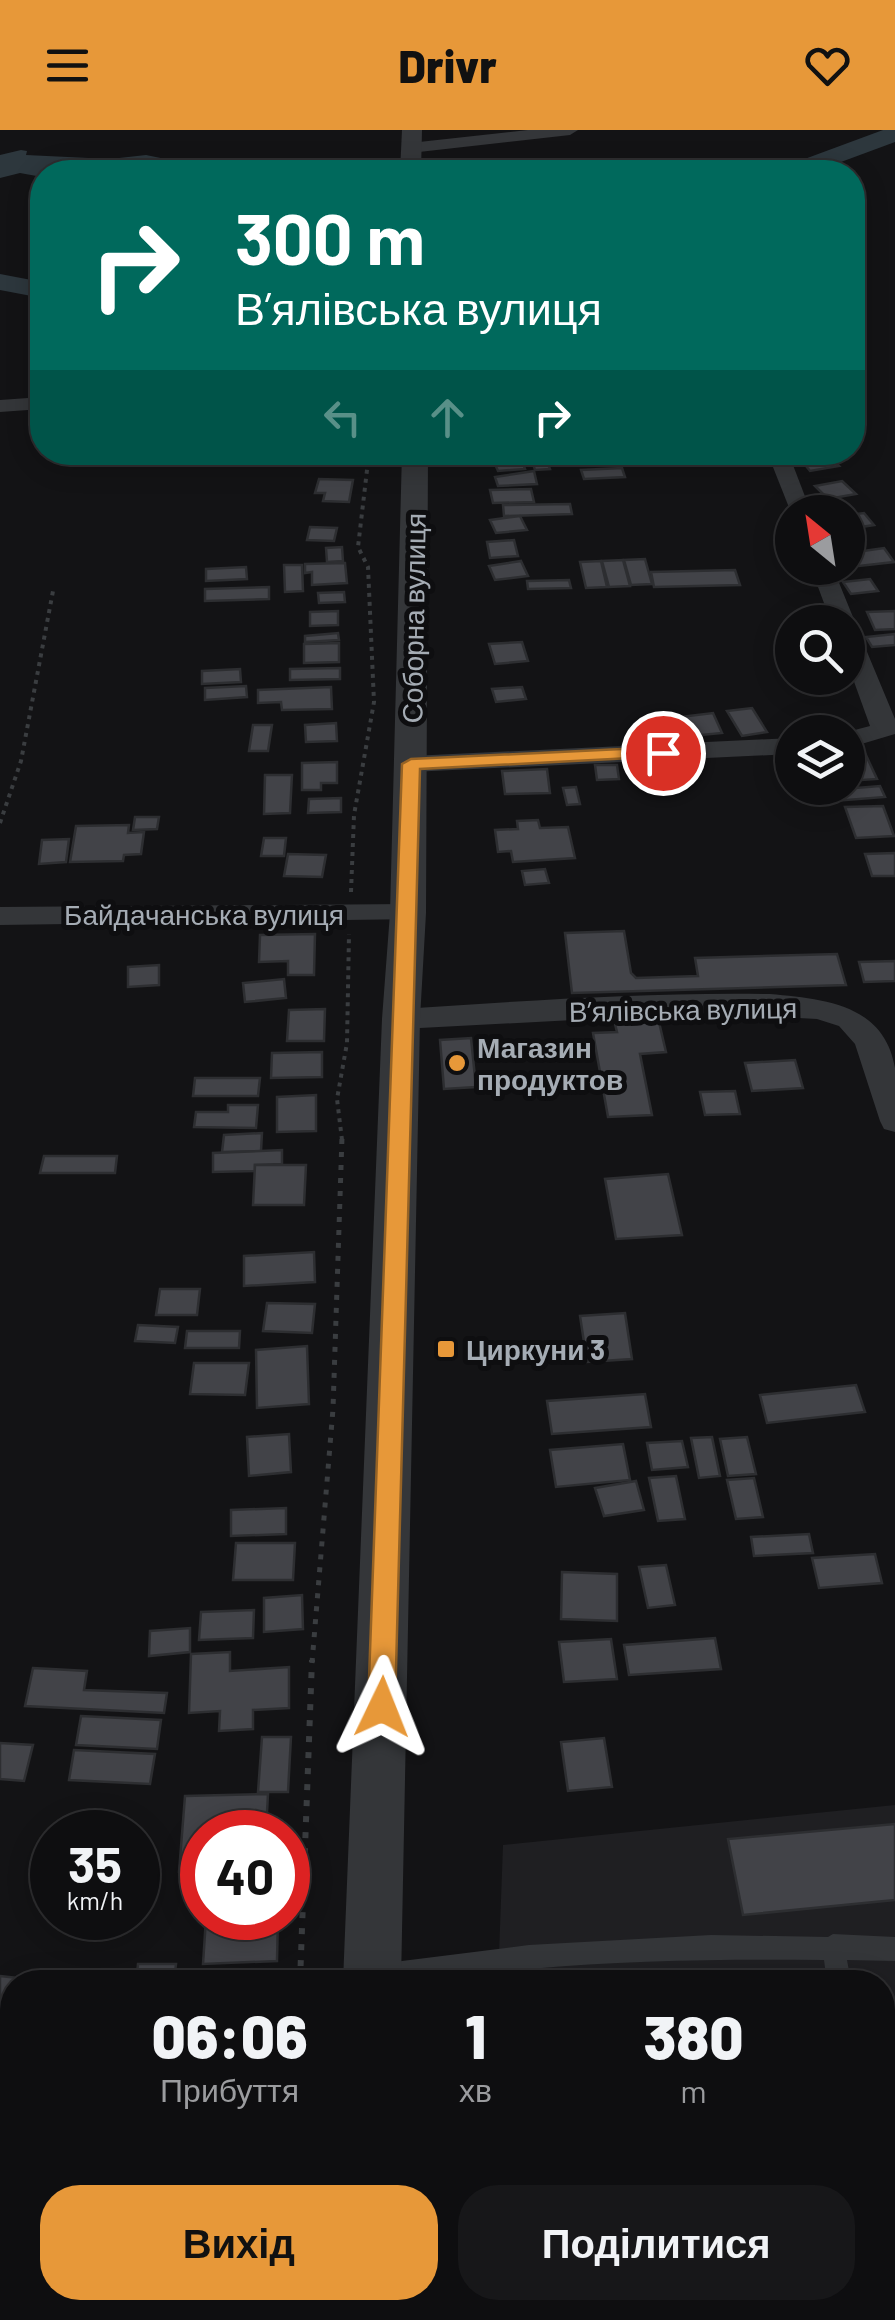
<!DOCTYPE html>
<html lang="uk">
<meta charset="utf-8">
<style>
:root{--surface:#0e0e10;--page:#171719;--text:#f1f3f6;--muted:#9b9c9f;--line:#2e2e30;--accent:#e79839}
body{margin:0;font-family:Barlow,sans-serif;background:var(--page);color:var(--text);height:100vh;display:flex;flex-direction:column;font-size:38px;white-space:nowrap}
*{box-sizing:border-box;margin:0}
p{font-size:32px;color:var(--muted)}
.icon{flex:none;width:55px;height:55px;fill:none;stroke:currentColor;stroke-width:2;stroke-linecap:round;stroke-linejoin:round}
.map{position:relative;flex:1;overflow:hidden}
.details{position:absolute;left:0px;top:1840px;width:895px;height:350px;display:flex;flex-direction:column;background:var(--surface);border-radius:40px 40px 0 0;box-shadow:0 5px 25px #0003,0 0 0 2px var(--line)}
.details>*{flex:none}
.banner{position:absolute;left:30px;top:30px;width:835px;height:305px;border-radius:40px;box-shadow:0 5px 25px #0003,0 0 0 2px var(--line);background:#00695c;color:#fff;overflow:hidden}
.needle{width:65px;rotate:330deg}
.controls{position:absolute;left:775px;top:365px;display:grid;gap:20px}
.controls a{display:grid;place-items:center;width:90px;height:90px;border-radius:50%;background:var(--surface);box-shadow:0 5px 25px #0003,0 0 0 2px var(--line);font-size:50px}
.speed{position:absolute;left:30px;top:1680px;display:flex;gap:20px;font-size:50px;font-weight:700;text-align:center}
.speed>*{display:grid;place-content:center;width:130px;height:130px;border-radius:50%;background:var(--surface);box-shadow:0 5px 25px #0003,0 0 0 2px var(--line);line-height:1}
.speed small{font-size:25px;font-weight:400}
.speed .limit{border:15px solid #d22;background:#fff;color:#111}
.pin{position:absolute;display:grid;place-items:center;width:85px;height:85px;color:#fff;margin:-42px;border:5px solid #fff;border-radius:50%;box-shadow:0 2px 10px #0007}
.me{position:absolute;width:110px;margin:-55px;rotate:2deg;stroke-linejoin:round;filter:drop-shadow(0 0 8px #0008)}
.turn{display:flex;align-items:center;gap:35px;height:210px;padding:0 40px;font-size:45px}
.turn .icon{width:130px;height:130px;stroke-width:2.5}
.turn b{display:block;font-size:70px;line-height:85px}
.lanes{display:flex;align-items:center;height:95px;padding:0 40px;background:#0003;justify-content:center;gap:50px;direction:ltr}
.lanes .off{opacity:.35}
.eta{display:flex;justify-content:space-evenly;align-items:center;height:170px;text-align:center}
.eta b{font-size:60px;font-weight:800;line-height:70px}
.primary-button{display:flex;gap:20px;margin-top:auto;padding:20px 40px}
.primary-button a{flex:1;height:115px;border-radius:40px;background:var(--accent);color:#111;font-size:40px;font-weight:800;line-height:115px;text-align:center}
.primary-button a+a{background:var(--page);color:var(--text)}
header{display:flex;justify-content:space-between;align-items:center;height:130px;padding:0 40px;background:var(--accent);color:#111;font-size:45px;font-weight:800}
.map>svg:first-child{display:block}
.built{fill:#1f1f22}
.water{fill:#2d373d}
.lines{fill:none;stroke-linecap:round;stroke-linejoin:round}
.river{fill:#2d373d;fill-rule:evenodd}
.building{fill:#424348;stroke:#2d2e31;stroke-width:2.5}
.path-far2{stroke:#3a3d40;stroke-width:4;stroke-dasharray:4 5;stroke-linecap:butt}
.path-far1{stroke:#3a3d40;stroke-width:5;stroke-dasharray:5 8;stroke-linecap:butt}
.path{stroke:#3a3d40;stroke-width:6;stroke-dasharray:6 10;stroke-linecap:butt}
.service{fill:#343639;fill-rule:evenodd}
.minor{fill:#343639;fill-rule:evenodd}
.tertiary{fill:#343639;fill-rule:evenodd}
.route{fill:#e79839;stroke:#966325;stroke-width:2.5}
.poi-dot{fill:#e79839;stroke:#0e0e10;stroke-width:4}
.labels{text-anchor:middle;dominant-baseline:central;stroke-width:10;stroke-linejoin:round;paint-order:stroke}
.street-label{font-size:28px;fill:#a5acb4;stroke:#0e0e10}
.poi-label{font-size:28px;font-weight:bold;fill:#a5acb4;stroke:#0e0e10;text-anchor:start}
</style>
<header><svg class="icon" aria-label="menu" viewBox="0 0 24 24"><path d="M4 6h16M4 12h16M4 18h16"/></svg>Drivr<svg class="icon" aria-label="heart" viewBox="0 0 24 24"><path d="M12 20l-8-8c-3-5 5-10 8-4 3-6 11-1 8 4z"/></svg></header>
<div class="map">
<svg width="895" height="2190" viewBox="0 0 895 2190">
<rect width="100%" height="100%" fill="#131315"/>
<polygon class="built" points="895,1675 895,2143 883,2144 882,1852 498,1852 503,1715"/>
<polygon class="water" points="21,20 27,21 26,25 110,29 146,25 185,33 42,42 42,47 20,43 0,48 0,25"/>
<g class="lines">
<g class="river">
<polygon points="883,0 895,0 895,12 814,42 779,42 783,37"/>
<polygon points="0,144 42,152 42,168 0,160"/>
</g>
</g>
<g class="building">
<polygon points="519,323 525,339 498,341 491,325"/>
<polygon points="544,323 550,339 535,340 530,324"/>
<polygon points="830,327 839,336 810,341 802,331"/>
<polygon points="622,338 625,347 584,349 581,340"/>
<polygon points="534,341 537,354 498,356 495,347"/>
<polygon points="319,349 353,350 349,372 323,371 325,363 315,363"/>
<polygon points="842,351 856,364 828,369 815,356"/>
<polygon points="531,359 534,372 493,373 490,360"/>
<polygon points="570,374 572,384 504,386 503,375"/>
<polygon points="864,383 874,395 848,399 848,385"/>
<polygon points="520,386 527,400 496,403 490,390"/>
<polygon points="310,397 337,398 334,411 307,410"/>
<polygon points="514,410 518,426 490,428 487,412"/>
<polygon points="342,417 343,431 327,432 326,418"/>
<polygon points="884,418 894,432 859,436 849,423"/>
<polygon points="645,429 652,454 631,455 624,430"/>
<polygon points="623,430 630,456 609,457 602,431"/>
<polygon points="521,431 528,446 495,450 489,436"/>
<polygon points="601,431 607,457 586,458 580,432"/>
<polygon points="345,433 347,453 312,455 312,442 305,443 305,434"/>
<polygon points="284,435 302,435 303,461 285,462"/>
<polygon points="246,437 247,449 206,451 206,439"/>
<polygon points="735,440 740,455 654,457 651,442"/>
<polygon points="870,449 878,461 851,464 843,452"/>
<polygon points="569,450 571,458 528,459 527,451"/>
<polygon points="269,457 269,469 205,471 205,459"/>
<polygon points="344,462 345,472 319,473 318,463"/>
<polygon points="338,481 338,495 310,496 310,482"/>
<polygon points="895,481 895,499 875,500 867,482"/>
<polygon points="338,503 339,510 305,512 305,506"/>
<polygon points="895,504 895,515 872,517 866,507"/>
<polygon points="522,512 528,531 495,534 489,514"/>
<polygon points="339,513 339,532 304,533 304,514"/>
<polygon points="340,538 340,549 290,550 290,539"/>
<polygon points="240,539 241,552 202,554 202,541"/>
<polygon points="246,556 247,567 205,570 205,558"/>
<polygon points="331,557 332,579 282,580 281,572 258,573 258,560"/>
<polygon points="522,557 526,569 496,572 492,559"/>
<polygon points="752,578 767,602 742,606 727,581"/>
<polygon points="713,583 722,603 681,607 672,588"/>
<polygon points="336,593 337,611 306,612 305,595"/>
<polygon points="253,595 272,595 268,621 249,621"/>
<polygon points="865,623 877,649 848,651 848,625"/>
<polygon points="337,632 337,653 321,653 321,660 302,660 302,633"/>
<polygon points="595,635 617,635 619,649 597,650"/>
<polygon points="547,639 550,663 505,664 502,641"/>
<polygon points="265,645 292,645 290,683 264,684"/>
<polygon points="880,656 885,667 834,671 830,660"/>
<polygon points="576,657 580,674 567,675 563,658"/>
<polygon points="341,668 341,682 308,683 309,669"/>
<polygon points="883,676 894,706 856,708 845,677"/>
<polygon points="135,687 159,687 157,699 133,700"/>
<polygon points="538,690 540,698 568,697 575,728 513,732 511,721 498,722 495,700 518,699 517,691"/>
<polygon points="129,695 128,703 144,702 141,724 124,725 123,731 70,732 76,696"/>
<polygon points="264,708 286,708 284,726 261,726"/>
<polygon points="69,709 66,732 39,734 42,710"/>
<polygon points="895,723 895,746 872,746 865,724"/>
<polygon points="288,724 326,725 322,747 284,746"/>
<polygon points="545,739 549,753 525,755 522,741"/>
<polygon points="624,801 631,843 636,848 698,846 695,828 837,824 846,855 572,863 565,803"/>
<polygon points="315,804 314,845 288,845 288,831 259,832 260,805"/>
<polygon points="895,831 895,851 864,852 859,832"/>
<polygon points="159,835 159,855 128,857 128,837"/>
<polygon points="284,849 286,868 245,872 243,853"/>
<polygon points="325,879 324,911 287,911 289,880"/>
<polygon points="659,892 666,922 640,924 652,985 608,987 593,903 617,902 615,894"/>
<polygon points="471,908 476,957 444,959 440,910"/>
<polygon points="322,922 322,947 271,948 272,923"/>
<polygon points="795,930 803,958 752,961 745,933"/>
<polygon points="195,948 260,948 258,966 193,966"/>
<polygon points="735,961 740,984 705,985 700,962"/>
<polygon points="316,965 316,1001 277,1002 277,967"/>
<polygon points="228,975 258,975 256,998 194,997 196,982 228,982"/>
<polygon points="262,1003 261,1021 222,1022 224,1005"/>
<polygon points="282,1020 282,1034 255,1035 255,1041 213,1042 213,1023"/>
<polygon points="44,1026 117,1026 115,1043 40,1043"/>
<polygon points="255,1035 306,1035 304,1075 253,1075"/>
<polygon points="668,1044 682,1105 616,1109 605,1049"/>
<polygon points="314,1122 315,1152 244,1156 244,1126"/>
<polygon points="160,1159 200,1159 197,1185 156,1185"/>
<polygon points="267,1173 315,1174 312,1203 263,1201"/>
<polygon points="625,1183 632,1229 587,1232 580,1186"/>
<polygon points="138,1195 178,1197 175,1213 135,1211"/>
<polygon points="187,1201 240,1201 239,1218 185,1218"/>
<polygon points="307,1216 309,1274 257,1278 256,1220"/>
<polygon points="194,1233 249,1233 245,1265 190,1264"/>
<polygon points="856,1255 865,1282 767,1293 760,1265"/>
<polygon points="645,1264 651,1297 552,1304 547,1271"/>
<polygon points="289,1304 291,1342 249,1346 247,1307"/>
<polygon points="712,1307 720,1346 699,1348 691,1308"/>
<polygon points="747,1307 756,1344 728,1346 720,1309"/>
<polygon points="682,1311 688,1337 652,1340 647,1313"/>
<polygon points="623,1314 630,1350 556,1357 550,1320"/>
<polygon points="676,1346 685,1389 658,1391 649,1348"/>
<polygon points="754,1348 763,1387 736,1389 727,1350"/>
<polygon points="636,1351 644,1380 604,1386 595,1358"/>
<polygon points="286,1378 286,1404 231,1406 231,1380"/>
<polygon points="809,1404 813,1423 754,1426 751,1407"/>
<polygon points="236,1413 295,1413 293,1450 233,1450"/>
<polygon points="875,1424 882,1453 819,1458 812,1428"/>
<polygon points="666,1435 675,1475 648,1478 639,1437"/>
<polygon points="562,1442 617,1444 617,1491 561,1489"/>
<polygon points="302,1465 303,1499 264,1502 264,1468"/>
<polygon points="254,1480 253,1508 199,1510 201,1482"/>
<polygon points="190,1498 190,1522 149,1526 150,1501"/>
<polygon points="715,1508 721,1539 629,1545 624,1515"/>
<polygon points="611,1509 617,1549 564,1552 559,1512"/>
<polygon points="230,1522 230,1541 289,1537 289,1578 253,1580 253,1599 219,1601 220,1581 189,1583 191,1524"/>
<polygon points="33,1538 87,1541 84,1560 167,1563 164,1583 25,1576"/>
<polygon points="81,1586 161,1590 157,1619 76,1615"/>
<polygon points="262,1607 291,1607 288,1662 258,1662"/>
<polygon points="604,1608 612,1657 568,1661 561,1612"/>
<polygon points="0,1613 33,1615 24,1651 0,1649"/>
<polygon points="74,1620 155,1624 150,1654 69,1650"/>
<polygon points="268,1664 266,1702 202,1702 202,1755 179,1742 185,1666"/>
<polygon points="895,1694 895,1770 743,1785 728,1709"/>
<polygon points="206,1788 278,1788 277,1831 203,1834"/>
<polygon points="138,1834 176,1834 174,1852 136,1852"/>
<polygon points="0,1846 54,1852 12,1852 12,1891 0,1889"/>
<polygon points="895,2085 895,2142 882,2143 882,2086"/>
<polygon points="185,2178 240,2178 238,2189 184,2184"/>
<polygon points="554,2178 594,2178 595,2190 556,2190"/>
<polygon points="632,2178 806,2178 809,2190 633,2190"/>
</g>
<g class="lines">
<g class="path-far2">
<polyline points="0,693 21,631 53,461"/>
<polyline points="351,762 354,685 374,572 368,437 358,417 369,323"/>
<polyline points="342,1010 337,969 347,913 349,804"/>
</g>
<polyline class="path-far1" points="312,1533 333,1279 342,1007"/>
<g class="path">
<polyline points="300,1852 312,1530"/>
<polyline points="257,2190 259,2178"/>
</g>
<g class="service">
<path d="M833,1804L895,1807V1831L847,1830L851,1852H827L824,1830C726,1829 628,1830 530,1839C475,1843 425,1852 369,1852L366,1846L370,1838L378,1834L529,1815L711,1805L828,1807Z"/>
<polygon points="895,2007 895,2033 882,2035 882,2009"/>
</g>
<g class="minor">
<polygon points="528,0 578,0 570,5 410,23 402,18 410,13"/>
<polygon points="42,267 42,279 0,282 0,270"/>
<polygon points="767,322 788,322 811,382 792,385"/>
<polygon points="811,438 833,438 855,492 851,497 848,498 848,492 831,492"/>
<polygon points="848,498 860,505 895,589 895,604 848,618 847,602 870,596 848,535"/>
<polygon points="792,608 792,624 411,642 398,634 411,626"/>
<polygon points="408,774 418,777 422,783 418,789 0,795 0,777"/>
<path d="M770,864C822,869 884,873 895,938C895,958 895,982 895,1002L884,999L880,991L855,914L839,896L817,889L706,883L401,899L391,896L386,889L391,882L401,879C524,871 646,862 770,864Z"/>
<polygon points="12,2154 12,2178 50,2178 55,2190 0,2190 0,2160"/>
</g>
<g class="tertiary">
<polygon points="402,0 422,0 421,42 400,42"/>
<polygon points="402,322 428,322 426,783 420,889 401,1852 343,1852 382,889 390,783"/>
<rect x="331" y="2178" width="64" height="12"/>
</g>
</g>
<polygon class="route" points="663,617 669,619 669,626 420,639 395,1577 391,1586 382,1590 372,1586 368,1577 402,634 411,629"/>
<g class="poi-dot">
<circle cx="457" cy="933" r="10"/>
<rect x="436" y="1209" width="20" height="20" rx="5"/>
</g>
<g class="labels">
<g class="street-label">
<text transform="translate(413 488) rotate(-89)">Соборна вулиця</text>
<text x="204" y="784">Байдачанська вулиця</text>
<text transform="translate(683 879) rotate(-1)">В’ялівська вулиця</text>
</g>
<g class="poi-label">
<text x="477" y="917">Магазин<tspan x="477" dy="32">продуктов</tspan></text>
<text x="466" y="1219">Циркуни 3</text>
</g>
</g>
</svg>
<div class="controls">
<a><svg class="needle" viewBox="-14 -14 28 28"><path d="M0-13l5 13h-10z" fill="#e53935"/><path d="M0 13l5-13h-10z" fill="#9b9c9f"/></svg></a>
<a><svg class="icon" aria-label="search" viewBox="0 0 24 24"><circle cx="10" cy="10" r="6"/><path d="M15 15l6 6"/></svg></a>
<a><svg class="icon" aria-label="layers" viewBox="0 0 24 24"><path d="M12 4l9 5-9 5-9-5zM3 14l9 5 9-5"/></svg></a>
</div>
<div class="speed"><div>35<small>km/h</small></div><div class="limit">40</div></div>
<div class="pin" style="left:663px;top:623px;background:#d93025"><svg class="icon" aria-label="arrive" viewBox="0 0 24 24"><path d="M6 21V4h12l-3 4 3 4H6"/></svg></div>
<svg class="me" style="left:382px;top:1577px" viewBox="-20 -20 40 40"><path d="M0-17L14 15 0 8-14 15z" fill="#e79839" stroke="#fff" stroke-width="4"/></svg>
<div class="banner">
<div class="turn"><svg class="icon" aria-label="right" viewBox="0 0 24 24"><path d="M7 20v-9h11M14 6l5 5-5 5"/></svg><div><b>300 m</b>В’ялівська вулиця</div></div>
<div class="lanes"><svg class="icon off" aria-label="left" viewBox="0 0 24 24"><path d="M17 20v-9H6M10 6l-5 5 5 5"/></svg><svg class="icon off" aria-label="ahead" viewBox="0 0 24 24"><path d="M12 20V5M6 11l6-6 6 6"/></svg><svg class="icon" aria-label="right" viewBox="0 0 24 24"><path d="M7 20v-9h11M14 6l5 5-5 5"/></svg></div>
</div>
<section class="details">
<div class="eta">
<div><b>06:06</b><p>Прибуття</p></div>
<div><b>1</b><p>хв</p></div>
<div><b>380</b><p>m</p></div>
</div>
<div class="primary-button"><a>Вихід</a><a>Поділитися</a></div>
</section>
</div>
